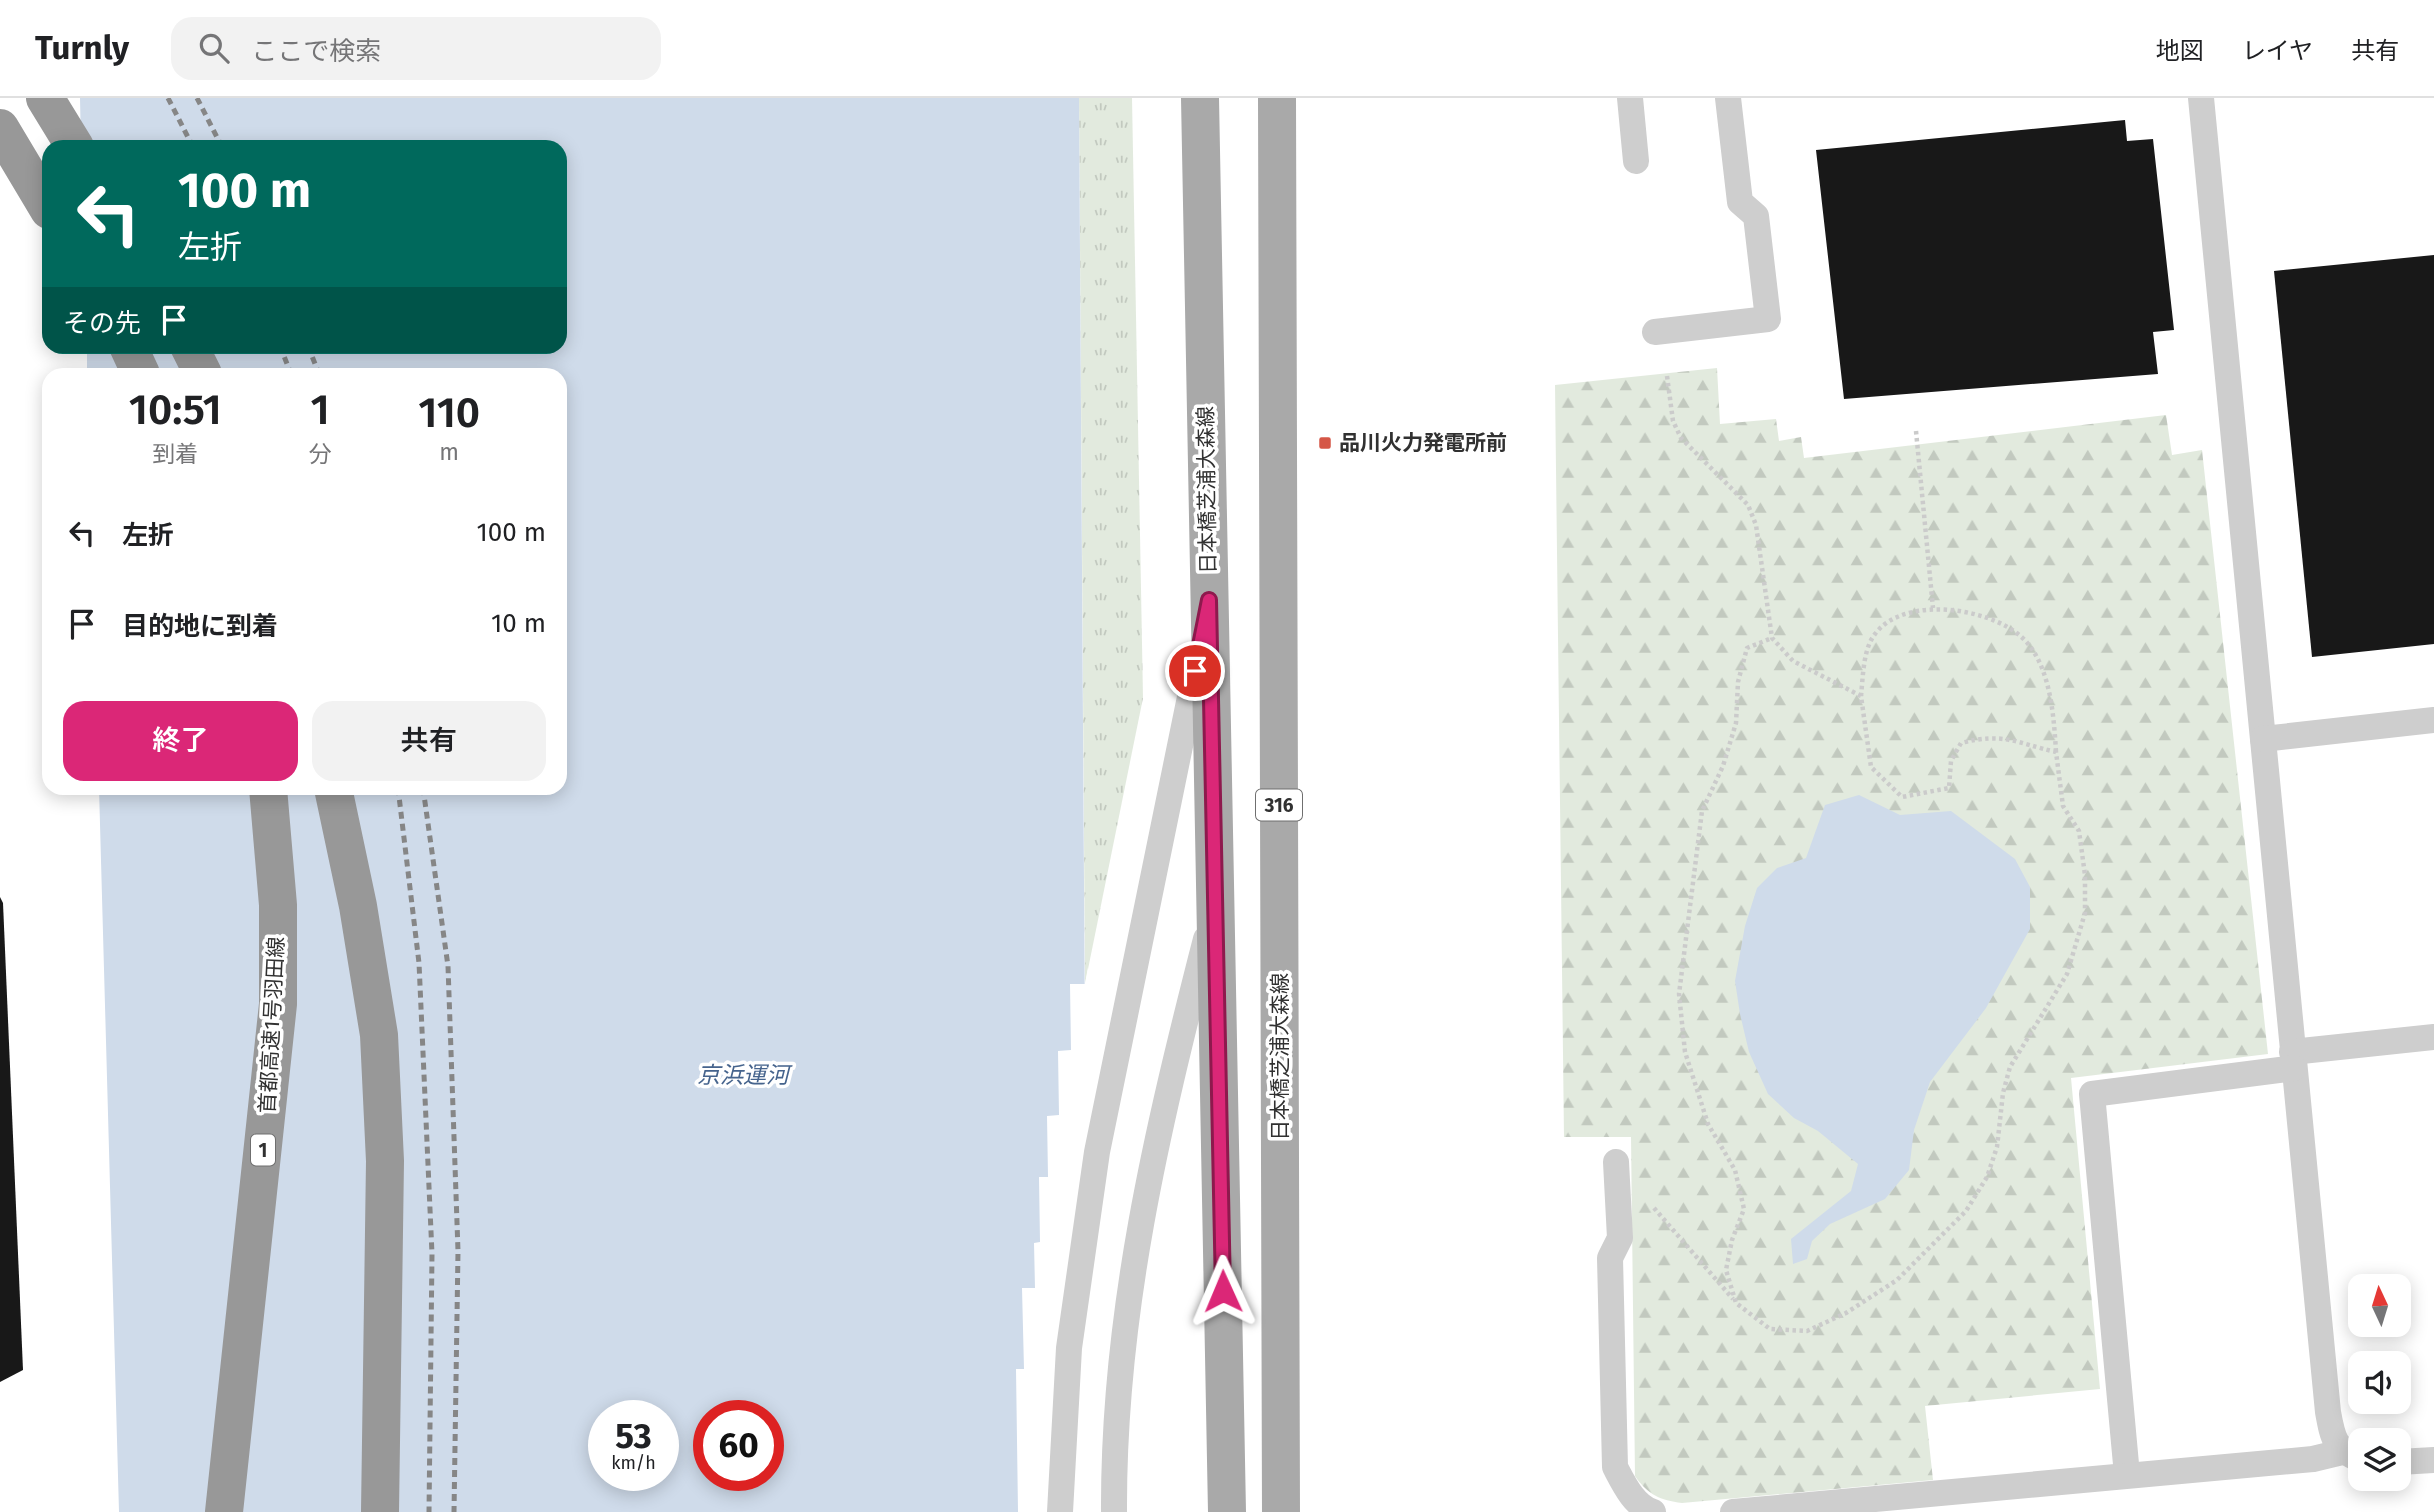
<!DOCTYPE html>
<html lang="ja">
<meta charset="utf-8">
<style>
:root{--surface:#fff;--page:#f2f2f2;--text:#202124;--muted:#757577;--line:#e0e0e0;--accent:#db2777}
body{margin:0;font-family:"Fira Sans","Noto Sans JP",sans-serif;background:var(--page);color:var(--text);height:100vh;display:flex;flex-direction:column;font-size:26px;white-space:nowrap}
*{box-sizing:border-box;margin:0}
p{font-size:23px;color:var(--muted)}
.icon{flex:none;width:38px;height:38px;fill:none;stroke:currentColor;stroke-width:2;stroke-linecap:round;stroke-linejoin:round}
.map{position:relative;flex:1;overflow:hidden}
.details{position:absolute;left:42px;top:270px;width:525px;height:427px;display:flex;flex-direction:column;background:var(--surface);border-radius:21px;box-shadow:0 4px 18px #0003}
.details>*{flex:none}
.banner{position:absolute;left:42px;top:42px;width:525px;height:214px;border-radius:21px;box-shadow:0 4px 18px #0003;background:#00695c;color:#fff;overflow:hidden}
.needle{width:46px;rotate:356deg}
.fabs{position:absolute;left:2348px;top:1176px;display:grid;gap:14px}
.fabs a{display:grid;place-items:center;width:63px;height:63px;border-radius:14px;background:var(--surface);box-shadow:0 4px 18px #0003;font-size:35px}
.speed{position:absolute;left:588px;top:1302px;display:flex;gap:14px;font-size:35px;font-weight:700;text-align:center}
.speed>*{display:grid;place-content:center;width:91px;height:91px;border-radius:50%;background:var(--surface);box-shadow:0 4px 18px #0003;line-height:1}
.speed small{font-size:18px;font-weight:400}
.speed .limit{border:10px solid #d22;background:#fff;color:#111}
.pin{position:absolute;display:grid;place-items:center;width:60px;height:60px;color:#fff;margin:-30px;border:4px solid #fff;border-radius:50%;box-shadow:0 2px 7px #0007}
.me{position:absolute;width:77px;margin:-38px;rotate:359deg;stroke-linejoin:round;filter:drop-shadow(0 0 5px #0008)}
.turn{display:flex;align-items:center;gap:24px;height:147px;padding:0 21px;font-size:32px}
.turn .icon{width:91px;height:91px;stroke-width:2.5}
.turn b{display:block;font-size:49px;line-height:60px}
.then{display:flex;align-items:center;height:66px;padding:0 21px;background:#0003;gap:14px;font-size:26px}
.eta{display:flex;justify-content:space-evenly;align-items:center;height:119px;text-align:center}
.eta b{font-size:42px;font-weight:600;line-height:49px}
.primary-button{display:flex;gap:14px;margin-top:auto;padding:14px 21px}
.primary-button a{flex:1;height:80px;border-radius:21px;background:var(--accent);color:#fff;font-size:28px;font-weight:600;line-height:80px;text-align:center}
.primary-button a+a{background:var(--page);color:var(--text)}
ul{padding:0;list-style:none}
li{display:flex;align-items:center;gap:21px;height:91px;padding:0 21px}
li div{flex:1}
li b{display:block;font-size:26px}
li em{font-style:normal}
header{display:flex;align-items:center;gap:42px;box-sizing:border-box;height:98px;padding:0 35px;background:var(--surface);border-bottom:2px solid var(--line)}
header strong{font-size:33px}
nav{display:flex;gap:38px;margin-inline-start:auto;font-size:24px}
.search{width:490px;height:63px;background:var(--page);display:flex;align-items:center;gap:18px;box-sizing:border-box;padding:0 24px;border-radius:21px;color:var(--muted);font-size:26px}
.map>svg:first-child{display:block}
.grass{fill:url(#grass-tufts)}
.forest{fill:url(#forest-firs)}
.water{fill:#cfdbea;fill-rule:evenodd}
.pier{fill:#fff}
.building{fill:#181818}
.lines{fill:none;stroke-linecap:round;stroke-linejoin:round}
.path{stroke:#cbcbcb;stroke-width:4.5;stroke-dasharray:3.5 3.5;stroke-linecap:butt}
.service{stroke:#cecece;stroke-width:26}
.primary{stroke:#a9a9a9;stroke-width:38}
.motorway{stroke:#989898;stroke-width:38}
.rail{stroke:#868686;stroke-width:5;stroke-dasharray:7 5;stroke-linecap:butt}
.route-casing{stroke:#8e194d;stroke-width:18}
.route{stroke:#db2777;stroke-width:12}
.poi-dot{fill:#d55646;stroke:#fff;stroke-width:2.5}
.labels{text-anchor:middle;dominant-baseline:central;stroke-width:7;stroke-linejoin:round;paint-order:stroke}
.shield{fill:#fff;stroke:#6f6f6f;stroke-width:2}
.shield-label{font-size:19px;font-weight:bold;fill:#313131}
.poi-label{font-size:21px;font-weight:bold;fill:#313131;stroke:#fff;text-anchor:start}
.street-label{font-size:21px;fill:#313131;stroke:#fff}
.water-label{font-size:23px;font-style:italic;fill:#46648d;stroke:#fff}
</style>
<header>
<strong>Turnly</strong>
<div class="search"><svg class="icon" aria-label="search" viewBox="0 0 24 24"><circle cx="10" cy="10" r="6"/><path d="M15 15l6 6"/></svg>ここで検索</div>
<nav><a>地図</a><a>レイヤ</a><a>共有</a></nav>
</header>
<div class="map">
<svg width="2434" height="1414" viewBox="0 0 2434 1414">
<defs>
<pattern id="grass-tufts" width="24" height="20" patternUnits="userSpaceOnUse" patternTransform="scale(1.75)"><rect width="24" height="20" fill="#e2eade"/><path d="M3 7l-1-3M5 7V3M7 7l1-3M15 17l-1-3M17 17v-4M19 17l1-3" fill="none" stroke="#c2c9bf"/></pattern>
<pattern id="forest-firs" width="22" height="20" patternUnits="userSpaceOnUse" patternTransform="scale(1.75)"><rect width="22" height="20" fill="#e2eade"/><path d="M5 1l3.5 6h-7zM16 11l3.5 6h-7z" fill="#c2c9bf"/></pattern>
</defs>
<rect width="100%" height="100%" fill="#fff"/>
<polygon class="grass" points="1079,0 1132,0 1143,600 1085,886"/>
<path class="forest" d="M1717,270L1720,326L1776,321L1779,343L1801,339L1804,360L2166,317L2172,357L2202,352L2268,956L2071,980L2100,1291L1925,1308L1933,1382L1682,1405C1660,1402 1648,1397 1635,1378L1631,1039H1564L1555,287Z"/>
<g class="water">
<path d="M80,0H1079L1088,1414H119L99,690H560V276H87V249L560,248V49H81ZM604,1318H663V1377H604ZM709,1318H768V1377H709Z"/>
<polygon points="1859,697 1900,717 1951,713 2015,761 2030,789 2030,831 1986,910 1930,984 1914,1032 1909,1072 1885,1101 1830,1126 1812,1143 1807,1161 1793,1166 1791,1141 1851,1093 1858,1066 1818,1033 1794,1020 1768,996 1749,954 1740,916 1735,883 1745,828 1757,790 1777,770 1806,760 1825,707"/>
</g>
<polygon class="pier" points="1088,869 1092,1414 1018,1414 1016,1271 1024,1271 1022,1190 1035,1190 1034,1145 1040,1144 1039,1079 1048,1079 1047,1018 1059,1017 1058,953 1071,952 1070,886 1085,886"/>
<g class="building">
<polygon points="2125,22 2127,43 2153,41 2174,232 2153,234 2158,276 1844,301 1816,52"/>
<polygon points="2434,157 2434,546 2312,559 2274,173"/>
<polygon points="0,799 3,805 23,1272 0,1284"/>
</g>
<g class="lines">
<g class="path">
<path d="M1667,278L1673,323L1681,340L1748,407L1756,427L1772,540L1793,563L1861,598L1871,669L1902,699L1949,690L1951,663L1961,645C2004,634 2016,645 2056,654L2063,708L2079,733L2085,777V815L2067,876L2010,969L2003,995L1997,1049L1987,1079L1966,1113L1897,1182L1846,1215L1807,1233L1770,1231L1736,1205L1726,1172L1732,1142L1744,1111L1735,1072L1708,1026L1685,954L1679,896L1702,713L1723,668L1736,625L1738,584L1747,550L1772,540"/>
<polyline points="1916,333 1933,510"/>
<path d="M1861,598C1863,579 1863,551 1875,536C1905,495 2001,510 2029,547C2051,575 2054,620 2056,654"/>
<polyline points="1654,1110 1733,1201"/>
</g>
<g class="service">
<polyline points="1630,0 1636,63"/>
<path d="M2201,0L2328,1314C2333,1342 2335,1351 2361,1362"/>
<polyline points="1655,234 1768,221 1756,118 1740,104 1728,0"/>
<polyline points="2263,641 2434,622"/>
<polyline points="2292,954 2434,939"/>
<path d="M1616,1064L1620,1140L1610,1160L1615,1369C1624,1386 1634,1408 1653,1414"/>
<polyline points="2399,1364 2434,1362"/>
<polyline points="2127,1377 2092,996 2294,970"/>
<polyline points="1060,1414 1069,1250 1097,1054 1199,555"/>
<path d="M1114,1414C1113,1216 1157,1032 1206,841"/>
<polyline points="1733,1414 2313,1361 2342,1354"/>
</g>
<g class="primary">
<polyline points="1200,0 1227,1414"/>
<polyline points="1277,0 1281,1414"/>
</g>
<g class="motorway">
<polyline points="45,0 75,49"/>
<polyline points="0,30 49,112"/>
<polyline points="128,248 141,276"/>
<polyline points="189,248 203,276"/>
<polyline points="333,690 358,808 379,937 385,1063 380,1414"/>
<polyline points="224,1414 278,906 278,807 268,690"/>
</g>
<g class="rail">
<polyline points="168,0 193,49"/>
<polyline points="197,0 222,49"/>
<polyline points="280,248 291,276"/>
<polyline points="308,248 319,276"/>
<polyline points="398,690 419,865 432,1156 429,1414"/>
<polyline points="423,690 448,868 458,1153 454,1414"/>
</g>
</g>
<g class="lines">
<g class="route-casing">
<polyline id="route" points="1195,573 1209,502 1223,1193"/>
</g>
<use href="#route" class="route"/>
</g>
<rect class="poi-dot" x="1318" y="338" width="14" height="14" rx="3.5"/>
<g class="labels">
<g class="shield">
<rect x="1256" y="691.5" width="46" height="31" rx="5"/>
<rect x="251" y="1036.5" width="24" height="31" rx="5"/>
</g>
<g class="shield-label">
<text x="1279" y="707">316</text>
<text x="263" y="1052">1</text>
</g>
<g class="poi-label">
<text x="1339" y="345">品川火力発電所前</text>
</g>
<g class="street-label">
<text transform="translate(1207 392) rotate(-91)">日本橋芝浦大森線</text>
<text transform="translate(272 927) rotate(-87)">首都高速1号羽田線</text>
<text transform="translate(1280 959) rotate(-90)">日本橋芝浦大森線</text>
</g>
<g class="water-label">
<text x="743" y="977">京浜運河</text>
</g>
</g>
</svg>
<div class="fabs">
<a><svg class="needle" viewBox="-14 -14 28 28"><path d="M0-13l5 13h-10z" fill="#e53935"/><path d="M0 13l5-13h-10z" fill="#757577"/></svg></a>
<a><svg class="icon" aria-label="sound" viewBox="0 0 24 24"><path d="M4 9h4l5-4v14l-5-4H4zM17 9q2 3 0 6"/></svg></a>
<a><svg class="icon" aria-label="layers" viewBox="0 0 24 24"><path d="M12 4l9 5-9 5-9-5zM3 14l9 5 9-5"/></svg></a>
</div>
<div class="speed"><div>53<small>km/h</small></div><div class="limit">60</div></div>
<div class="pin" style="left:1195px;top:573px;background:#d93025"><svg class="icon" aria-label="arrive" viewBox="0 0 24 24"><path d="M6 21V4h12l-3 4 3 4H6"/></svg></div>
<svg class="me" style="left:1223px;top:1193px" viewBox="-20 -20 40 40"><path d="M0-17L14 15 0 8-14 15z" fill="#db2777" stroke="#fff" stroke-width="4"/></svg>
<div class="banner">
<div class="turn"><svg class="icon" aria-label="left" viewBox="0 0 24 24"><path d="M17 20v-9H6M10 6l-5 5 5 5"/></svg><div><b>100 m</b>左折</div></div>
<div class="then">その先<svg class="icon" aria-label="arrive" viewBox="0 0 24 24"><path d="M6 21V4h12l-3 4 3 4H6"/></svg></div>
</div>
<section class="details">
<div class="eta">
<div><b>10:51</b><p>到着</p></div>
<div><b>1</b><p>分</p></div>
<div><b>110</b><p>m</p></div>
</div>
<ul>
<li><svg class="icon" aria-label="left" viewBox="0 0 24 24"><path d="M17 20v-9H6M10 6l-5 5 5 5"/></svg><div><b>左折</b></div><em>100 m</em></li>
<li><svg class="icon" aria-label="arrive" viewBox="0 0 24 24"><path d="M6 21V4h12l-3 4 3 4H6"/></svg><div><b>目的地に到着</b></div><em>10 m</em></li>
</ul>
<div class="primary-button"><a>終了</a><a>共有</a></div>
</section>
</div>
